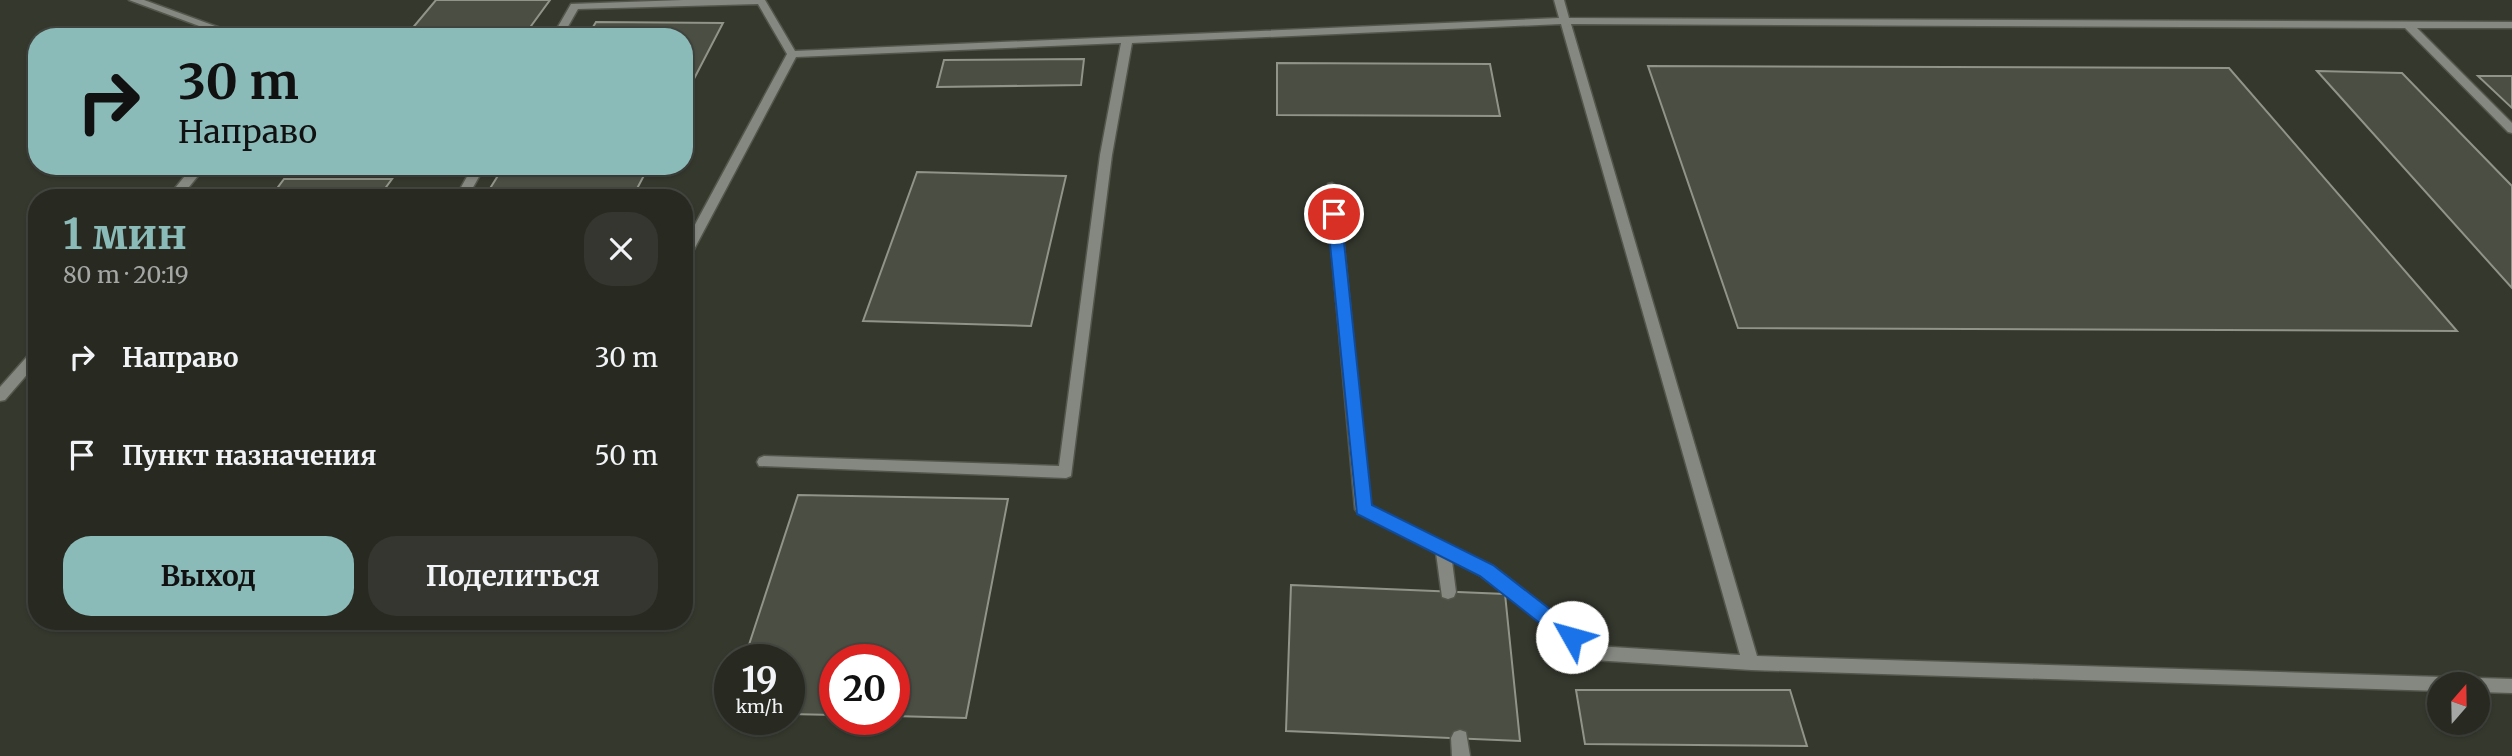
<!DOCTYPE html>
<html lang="ru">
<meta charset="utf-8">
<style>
:root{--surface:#282a22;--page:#34362f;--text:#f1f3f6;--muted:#a5a7a5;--line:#444640;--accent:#8bbbb9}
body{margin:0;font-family:Merriweather,serif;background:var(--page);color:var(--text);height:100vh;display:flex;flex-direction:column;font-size:26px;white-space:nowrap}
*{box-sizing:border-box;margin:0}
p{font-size:23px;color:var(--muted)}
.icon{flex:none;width:38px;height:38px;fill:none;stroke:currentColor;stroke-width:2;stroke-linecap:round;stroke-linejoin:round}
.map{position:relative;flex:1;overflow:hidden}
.sheet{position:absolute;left:28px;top:189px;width:665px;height:441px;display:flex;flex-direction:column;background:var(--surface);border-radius:28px;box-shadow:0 2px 5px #0004,0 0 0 2px var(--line)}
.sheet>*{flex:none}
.hud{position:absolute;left:28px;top:28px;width:665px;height:147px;border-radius:28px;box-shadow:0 2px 5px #0004,0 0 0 2px var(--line);background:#8bbbb9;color:#111;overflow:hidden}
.needle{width:46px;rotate:20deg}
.buttons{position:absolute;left:2427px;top:672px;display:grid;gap:14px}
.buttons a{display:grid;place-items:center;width:63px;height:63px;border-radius:50%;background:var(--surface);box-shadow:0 2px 5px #0004,0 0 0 2px var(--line);font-size:35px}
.speed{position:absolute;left:714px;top:644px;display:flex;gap:14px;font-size:35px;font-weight:700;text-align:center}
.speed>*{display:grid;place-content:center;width:91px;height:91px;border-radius:50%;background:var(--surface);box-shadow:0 2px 5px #0004,0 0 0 2px var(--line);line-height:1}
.speed small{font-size:18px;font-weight:400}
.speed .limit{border:10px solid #d22;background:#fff;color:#111}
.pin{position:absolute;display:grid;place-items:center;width:60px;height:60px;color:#fff;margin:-30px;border:4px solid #fff;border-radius:50%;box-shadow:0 2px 7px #0007}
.me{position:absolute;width:77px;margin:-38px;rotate:308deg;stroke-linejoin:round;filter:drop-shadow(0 0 5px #0008)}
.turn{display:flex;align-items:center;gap:24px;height:147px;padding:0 35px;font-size:32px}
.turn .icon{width:91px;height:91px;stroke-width:2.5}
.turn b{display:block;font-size:49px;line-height:60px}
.round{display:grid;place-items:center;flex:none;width:74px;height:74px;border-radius:28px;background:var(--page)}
.summary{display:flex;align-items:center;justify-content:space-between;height:119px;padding:0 35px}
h1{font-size:42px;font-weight:700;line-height:52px;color:var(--accent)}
.primary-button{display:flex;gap:14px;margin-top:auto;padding:14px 35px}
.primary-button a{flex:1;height:80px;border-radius:28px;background:var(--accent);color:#111;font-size:28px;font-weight:700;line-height:80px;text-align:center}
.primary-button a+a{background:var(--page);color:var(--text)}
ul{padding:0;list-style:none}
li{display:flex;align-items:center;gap:21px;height:98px;padding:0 35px}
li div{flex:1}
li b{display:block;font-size:26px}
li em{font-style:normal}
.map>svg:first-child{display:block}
.building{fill:#4b4e43;stroke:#919488;stroke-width:2}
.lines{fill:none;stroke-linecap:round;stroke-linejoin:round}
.service-casing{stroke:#53564b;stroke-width:3}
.service{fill:#858781;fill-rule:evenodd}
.route{fill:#1a73e8;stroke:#114b97;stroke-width:2}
</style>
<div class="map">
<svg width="2512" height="756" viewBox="0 0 2512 756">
<rect width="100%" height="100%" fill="#35382d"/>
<g class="building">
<polygon points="436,0 550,0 523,37 405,37"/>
<polygon points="596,22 723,23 684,98 684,37 587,37"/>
<polygon points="1084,59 1081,85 937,87 944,60"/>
<polygon points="1277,63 1490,64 1500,116 1277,115"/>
<polygon points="1648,66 2229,68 2457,331 1738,328"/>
<polygon points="2317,71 2402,73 2512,186 2512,288"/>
<polygon points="2478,76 2512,76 2512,108"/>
<polygon points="504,166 649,166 632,198 484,198"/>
<polygon points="917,172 1066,176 1031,326 863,321"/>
<polygon points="284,179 392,179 378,198 270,198"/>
<polygon points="798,495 1008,499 966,718 894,716 894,660 835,660 835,715 789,714 789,660 744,660"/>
<polygon points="1291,585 1505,594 1520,741 1286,731"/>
<polygon points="1576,690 1790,690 1807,746 1585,744"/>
</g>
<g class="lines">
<g class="service-casing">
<g id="service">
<polygon points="129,0 144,0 245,37 229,37"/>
<polygon points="683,0 765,0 795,51 1559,18 1554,0 1564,0 1569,18 2512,22 2512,28 2417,28 2512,123 2512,133 2508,132 2405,28 1571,24 1757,656 2442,677 2448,679 2451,684 2440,684 2440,691 1751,670 1593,660 1587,658 1481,576 1452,561 1456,592 1454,597 1448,599 1442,597 1436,553 1358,513 1355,509 1326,187 1328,184 1332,183 1338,187 1370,506 1493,566 1596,646 1740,655 1561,24 1132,43 1112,155 1071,476 1066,478 759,466 757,462 759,458 764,456 1059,466 1100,155 1121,43 796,57 690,257 684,261 684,245 787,54 758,4 578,9 562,37 552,37 571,4"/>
<polygon points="193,166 206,166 180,198 167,198"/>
<polygon points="473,166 485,166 467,198 455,198"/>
<polygon points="37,349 37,363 5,400 0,401 0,387 32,351"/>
<polygon points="2478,678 2512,679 2512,693 2478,692 2478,684 2470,684 2472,680"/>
<polygon points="1460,730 1466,732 1470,756 1452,756 1451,738 1454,732"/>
</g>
</g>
<use href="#service" class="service"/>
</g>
<polygon class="route" points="1334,209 1341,214 1372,505 1493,565 1578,631 1581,637 1578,643 1565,643 1480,576 1357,514 1327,214"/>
</svg>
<div class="buttons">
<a><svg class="needle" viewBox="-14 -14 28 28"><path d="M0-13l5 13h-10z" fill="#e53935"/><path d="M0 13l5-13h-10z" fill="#a5a7a5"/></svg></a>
</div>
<div class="speed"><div>19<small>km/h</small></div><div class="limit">20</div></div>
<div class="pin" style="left:1334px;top:214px;background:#d93025"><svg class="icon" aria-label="arrive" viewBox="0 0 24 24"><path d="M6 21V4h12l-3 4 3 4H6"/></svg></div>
<svg class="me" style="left:1572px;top:637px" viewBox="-20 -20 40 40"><circle r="19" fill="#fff"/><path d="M0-13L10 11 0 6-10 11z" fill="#1a73e8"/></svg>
<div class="hud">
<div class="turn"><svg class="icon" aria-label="right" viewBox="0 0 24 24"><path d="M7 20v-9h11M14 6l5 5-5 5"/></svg><div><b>30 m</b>Направо</div></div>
</div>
<section class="sheet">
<div class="summary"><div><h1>1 мин</h1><p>80 m · 20:19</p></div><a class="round"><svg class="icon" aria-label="close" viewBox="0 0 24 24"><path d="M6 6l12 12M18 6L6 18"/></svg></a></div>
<ul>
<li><svg class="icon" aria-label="right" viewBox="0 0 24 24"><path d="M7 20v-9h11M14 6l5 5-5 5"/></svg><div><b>Направо</b></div><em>30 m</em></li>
<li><svg class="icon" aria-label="arrive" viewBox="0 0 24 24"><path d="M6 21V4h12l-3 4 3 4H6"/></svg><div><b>Пункт назначения</b></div><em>50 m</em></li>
</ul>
<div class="primary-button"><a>Выход</a><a>Поделиться</a></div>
</section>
</div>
